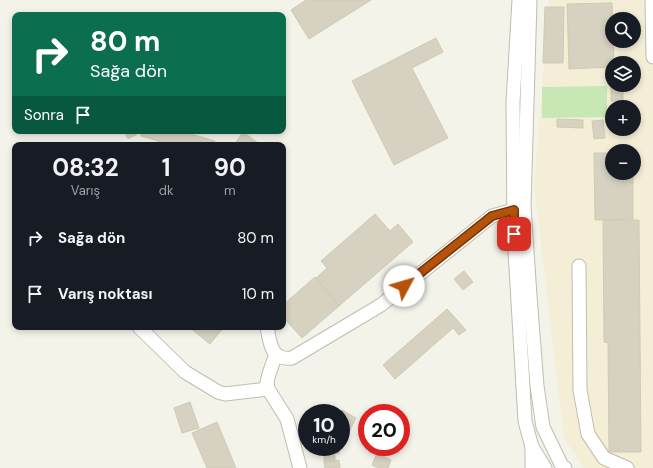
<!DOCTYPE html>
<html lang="tr">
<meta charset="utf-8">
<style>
:root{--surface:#171b24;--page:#20242c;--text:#f1f3f6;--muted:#9ea1a6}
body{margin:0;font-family:"DM Sans",sans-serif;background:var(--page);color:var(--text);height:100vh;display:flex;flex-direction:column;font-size:15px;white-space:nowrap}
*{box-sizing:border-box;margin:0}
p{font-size:13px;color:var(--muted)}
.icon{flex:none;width:22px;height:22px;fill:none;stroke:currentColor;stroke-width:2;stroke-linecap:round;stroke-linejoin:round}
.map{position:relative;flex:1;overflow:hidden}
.sheet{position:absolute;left:12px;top:142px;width:274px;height:188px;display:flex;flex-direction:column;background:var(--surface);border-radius:8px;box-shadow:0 2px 6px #0003}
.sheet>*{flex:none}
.hud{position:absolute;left:12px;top:12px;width:274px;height:122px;border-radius:8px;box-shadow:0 2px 6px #0003;background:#0b6e4f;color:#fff;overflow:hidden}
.fabs{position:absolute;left:605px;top:12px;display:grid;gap:8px}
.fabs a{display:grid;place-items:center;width:36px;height:36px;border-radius:50%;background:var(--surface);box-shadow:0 2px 6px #0003;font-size:20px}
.speed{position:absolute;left:298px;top:404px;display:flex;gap:8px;font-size:20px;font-weight:700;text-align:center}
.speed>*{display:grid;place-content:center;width:52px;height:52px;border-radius:50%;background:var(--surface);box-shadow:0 2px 6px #0003;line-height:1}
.speed small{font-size:10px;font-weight:400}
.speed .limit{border:6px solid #d22;background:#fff;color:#111}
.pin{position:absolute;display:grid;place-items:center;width:34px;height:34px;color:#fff;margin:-17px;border-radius:8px;box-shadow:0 2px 6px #0006}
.me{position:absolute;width:44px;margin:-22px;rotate:51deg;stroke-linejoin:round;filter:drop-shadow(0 0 3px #0008)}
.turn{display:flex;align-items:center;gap:14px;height:84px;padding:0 12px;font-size:18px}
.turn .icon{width:52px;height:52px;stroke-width:2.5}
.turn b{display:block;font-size:28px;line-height:34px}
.then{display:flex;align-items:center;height:38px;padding:0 12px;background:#0003;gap:8px;font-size:15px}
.eta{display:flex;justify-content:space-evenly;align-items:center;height:68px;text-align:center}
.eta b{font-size:24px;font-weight:700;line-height:28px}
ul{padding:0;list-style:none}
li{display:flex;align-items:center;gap:12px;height:56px;padding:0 12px}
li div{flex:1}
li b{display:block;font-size:15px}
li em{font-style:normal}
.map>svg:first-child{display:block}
.commercial{fill:#f5eed6;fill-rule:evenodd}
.green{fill:#c7e7b4}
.building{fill:#d6d1c0;stroke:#d0cbb3}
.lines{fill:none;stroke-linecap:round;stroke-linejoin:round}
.minor-casing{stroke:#c0bdad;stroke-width:15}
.minor{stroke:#fff;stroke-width:13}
.route-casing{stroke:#753606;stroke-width:10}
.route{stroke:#b45309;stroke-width:7}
</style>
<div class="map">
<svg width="653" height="468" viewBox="0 0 653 468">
<rect width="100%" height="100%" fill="#f4f3ea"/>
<path class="commercial" d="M549,0H653V468H584L564,438L534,186ZM612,19H634V41H612ZM612,63H634V85H612ZM612,107H634V129H612ZM612,151H634V173H612Z"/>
<polygon class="green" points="607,86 607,117 542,118 542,87"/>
<g class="building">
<polygon points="306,0 371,0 309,39 291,10"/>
<polygon points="612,3 614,63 612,63 612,67 569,69 567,4"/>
<polygon points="545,7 564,7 563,63 543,63"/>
<polygon points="436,38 443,52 412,68 448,138 394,165 352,81"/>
<polygon points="610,69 612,70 612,81 610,81"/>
<polygon points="611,82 612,82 612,85 623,85 623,101 611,101"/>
<polygon points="557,119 583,120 583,128 557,127"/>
<polygon points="603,120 605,138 594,139 592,121"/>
<polygon points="124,131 136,131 137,134 128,139"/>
<polygon points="142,131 181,131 215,141 214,145 171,145 141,136"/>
<polygon points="243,132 261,145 234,145"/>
<polygon points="594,153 612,153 612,173 633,173 633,219 595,220"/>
<polygon points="375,214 390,231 398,224 413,242 339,306 316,278 327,268 321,261"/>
<polygon points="603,220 639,220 641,452 609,452 608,343 604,342"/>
<polygon points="464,271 473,282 463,290 454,279"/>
<polygon points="315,277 339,306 302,338 283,317 283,305"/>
<polygon points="447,309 466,330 459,335 453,328 395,379 383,365"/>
<polygon points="189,327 224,327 210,344"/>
<polygon points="190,402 199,428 182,433 174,408"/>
<polygon points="342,410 356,418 338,454 324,447 341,447 340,413"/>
<polygon points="217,422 236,468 207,468 192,433"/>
<polygon points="324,447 335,453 335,460 324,462"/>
<polygon points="377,453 391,460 388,468 378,468 372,465"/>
<polygon points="339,460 340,468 325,468 324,462"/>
</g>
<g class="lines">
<g class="minor-casing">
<g id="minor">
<polyline points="519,0 513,102 514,234 525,421 532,447 545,468"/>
<polyline points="530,0 524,206 530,296 537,386 543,427 562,466 565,468"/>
<polyline points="653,2 652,2 653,57"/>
<polyline points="579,266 580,390 588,434 604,458 627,468"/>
<polyline points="139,327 185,372 218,392 225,394 268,389"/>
<path d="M267,327C270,343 271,361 292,358L381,305L492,216L514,210"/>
<polyline points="276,354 269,374 267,382 268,389 287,419 300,468"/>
<polyline points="532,468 532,447"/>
</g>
</g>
<use href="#minor" class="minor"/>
</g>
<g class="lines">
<g class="route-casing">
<polyline id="route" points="404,286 492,216 514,210 514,234"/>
</g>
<use href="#route" class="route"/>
</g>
</svg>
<div class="fabs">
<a><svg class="icon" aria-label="search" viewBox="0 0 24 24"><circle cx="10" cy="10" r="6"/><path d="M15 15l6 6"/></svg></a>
<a><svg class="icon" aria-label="layers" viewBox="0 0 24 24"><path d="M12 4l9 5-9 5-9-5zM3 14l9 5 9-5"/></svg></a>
<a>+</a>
<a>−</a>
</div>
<div class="speed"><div>10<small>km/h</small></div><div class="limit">20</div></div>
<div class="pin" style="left:514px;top:234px;background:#d93025"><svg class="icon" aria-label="arrive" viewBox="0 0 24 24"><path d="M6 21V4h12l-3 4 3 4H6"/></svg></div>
<svg class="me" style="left:404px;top:286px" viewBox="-20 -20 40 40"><circle r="19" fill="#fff"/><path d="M0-13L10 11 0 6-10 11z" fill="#b45309"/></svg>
<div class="hud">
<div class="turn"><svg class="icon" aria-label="right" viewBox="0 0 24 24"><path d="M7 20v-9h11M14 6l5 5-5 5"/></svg><div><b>80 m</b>Sağa dön</div></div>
<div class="then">Sonra<svg class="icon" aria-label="arrive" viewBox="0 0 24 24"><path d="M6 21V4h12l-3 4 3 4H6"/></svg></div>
</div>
<section class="sheet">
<div class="eta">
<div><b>08:32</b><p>Varış</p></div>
<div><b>1</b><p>dk</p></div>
<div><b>90</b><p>m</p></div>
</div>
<ul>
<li><svg class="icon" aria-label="right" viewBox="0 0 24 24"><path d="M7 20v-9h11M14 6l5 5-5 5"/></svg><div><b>Sağa dön</b></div><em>80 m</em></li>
<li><svg class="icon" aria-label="arrive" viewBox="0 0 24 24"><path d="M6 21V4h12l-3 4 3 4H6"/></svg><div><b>Varış noktası</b></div><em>10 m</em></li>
</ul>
</section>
</div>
